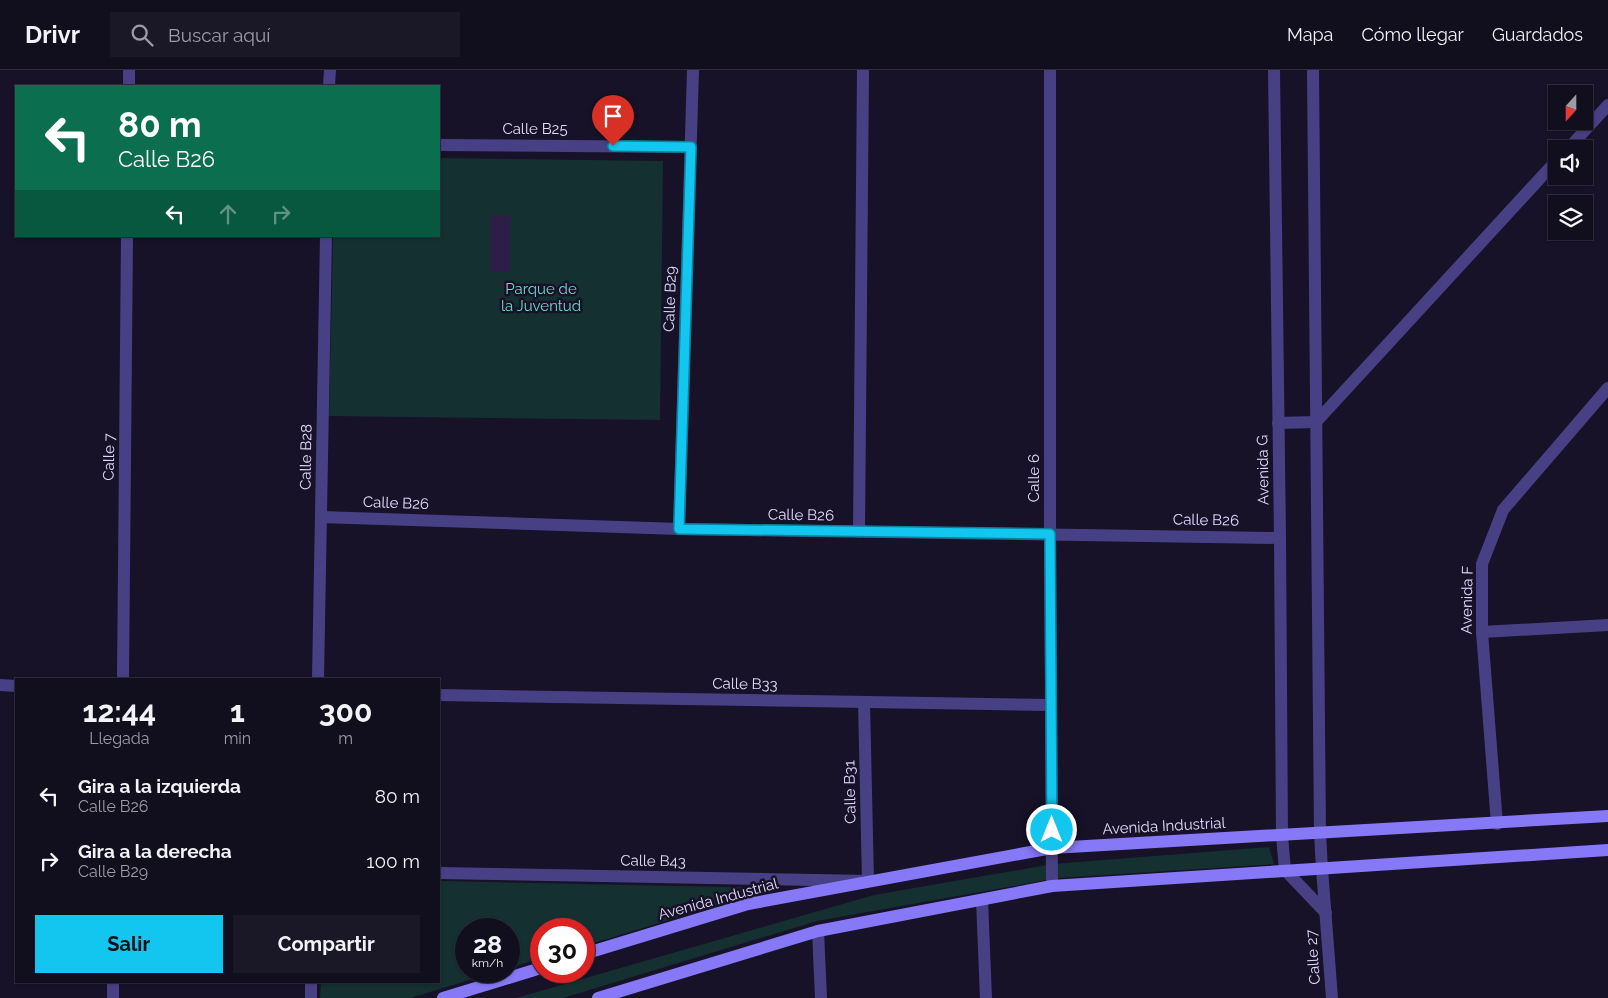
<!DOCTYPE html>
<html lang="es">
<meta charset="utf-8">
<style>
:root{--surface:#110e1e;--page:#1a1727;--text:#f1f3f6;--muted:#9c9ca4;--line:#302e3c;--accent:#13c6f0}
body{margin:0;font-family:Raleway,sans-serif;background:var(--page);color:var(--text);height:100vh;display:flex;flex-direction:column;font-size:19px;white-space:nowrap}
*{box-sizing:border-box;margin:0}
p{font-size:16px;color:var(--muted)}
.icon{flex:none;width:28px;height:28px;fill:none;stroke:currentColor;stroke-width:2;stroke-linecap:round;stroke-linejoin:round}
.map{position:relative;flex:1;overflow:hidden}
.panel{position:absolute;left:15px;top:608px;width:425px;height:305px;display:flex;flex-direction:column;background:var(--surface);border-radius:0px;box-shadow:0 1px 4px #0004,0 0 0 1px var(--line)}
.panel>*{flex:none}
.hud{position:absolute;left:15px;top:15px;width:425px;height:152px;border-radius:0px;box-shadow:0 1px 4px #0004,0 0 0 1px var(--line);background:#0b6e4f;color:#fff;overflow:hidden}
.needle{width:32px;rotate:201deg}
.tools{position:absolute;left:1548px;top:15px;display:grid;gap:10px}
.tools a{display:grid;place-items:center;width:45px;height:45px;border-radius:0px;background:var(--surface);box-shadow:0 1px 4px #0004,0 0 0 1px var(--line);font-size:25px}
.speed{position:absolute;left:455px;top:848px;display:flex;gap:10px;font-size:25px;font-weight:700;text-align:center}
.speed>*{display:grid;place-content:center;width:65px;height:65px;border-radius:50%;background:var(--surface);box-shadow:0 1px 4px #0004,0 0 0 1px var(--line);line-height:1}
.speed small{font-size:12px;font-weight:400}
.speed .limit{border:8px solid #d22;background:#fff;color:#111}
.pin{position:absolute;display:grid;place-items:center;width:42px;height:42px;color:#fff;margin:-51px -21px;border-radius:50% 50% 50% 0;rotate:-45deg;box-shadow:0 0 5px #0007}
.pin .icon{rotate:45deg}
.me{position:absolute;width:55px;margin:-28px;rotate:0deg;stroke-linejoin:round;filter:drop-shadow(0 0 4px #0008)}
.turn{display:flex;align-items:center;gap:18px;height:105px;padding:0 20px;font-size:22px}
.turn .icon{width:65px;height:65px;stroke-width:2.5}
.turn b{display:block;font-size:35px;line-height:42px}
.lanes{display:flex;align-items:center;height:48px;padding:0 20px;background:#0003;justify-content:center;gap:25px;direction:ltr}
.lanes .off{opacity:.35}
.eta{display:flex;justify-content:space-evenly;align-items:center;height:85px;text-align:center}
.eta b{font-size:30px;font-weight:700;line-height:35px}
.cta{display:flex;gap:10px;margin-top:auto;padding:10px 20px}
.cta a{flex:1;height:58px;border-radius:0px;background:var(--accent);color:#111;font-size:20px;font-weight:700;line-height:58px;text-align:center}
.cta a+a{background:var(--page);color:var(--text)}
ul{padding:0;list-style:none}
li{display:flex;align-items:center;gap:15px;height:65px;padding:0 20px}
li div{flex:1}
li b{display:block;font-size:19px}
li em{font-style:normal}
header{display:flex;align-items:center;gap:30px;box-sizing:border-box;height:70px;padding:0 25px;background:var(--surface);border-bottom:1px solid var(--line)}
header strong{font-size:24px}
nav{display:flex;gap:28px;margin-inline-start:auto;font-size:18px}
.search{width:350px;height:45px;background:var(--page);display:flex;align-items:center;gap:12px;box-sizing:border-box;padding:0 18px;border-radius:0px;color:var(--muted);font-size:19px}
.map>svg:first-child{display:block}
.green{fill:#153031}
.building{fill:#2b1f47}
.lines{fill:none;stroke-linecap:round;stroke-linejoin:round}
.minor{stroke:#484084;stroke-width:12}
.tertiary{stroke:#484084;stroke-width:12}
.secondary{stroke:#8678f7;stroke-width:12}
.route-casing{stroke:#0c819c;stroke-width:12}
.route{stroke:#13c6f0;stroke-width:9}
.labels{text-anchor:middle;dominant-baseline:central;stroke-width:5;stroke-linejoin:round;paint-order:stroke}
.street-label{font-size:15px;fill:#e1dafd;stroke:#171228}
.park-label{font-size:15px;fill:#6ad9c7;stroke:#171228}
</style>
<header>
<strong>Drivr</strong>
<div class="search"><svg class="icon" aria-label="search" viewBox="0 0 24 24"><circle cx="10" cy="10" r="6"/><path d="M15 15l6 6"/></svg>Buscar aquí</div>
<nav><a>Mapa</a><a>Cómo llegar</a><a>Guardados</a></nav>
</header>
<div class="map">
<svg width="1608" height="928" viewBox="0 0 1608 928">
<rect width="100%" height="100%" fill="#171228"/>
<g class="green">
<polygon points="439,88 663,91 660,350 329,346 333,166 439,166"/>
<polygon points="1269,777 1274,794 1058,808 817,851 563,928 516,928 874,825 1053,794"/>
<polygon points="439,811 774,818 584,876 584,859 541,859 541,888 509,898 509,859 466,859 466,901 499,901 410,928 320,928 321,911 439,911"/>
</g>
<rect class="building" x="490" y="145" width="20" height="57"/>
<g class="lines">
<g class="minor">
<polyline points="1050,0 1050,464 1052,816"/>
<polyline points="129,16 129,0"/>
<polyline points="329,16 330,0"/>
<polyline points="439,75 691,77"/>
<polyline points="1568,79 1608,35"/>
<polyline points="1278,353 1316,352 1556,91"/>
<polyline points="321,447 679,459 1280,468"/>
<polyline points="679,459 693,0"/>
<polyline points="859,462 863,0"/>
<polyline points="1482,562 1608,555"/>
<polyline points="123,609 127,166"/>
<polyline points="318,609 326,166"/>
<polyline points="0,615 16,616"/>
<polyline points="439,625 1051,635"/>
<polyline points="1497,754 1482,562 1482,494 1503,440 1608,318"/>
<polyline points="1322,799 1332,928"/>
<polyline points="1285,800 1326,843"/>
<polyline points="439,803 868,811 864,632"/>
<polyline points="982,830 986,928"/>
<polyline points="818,861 821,928"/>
<polyline points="113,928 113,911"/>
<polyline points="311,928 311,911"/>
</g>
<g class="tertiary">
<polyline points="1274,0 1280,468 1282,766 1285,800"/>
<polyline points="1313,0 1320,763 1322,799"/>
</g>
<g class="secondary">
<polyline points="584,884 748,834 1052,778 1608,746"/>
<polyline points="443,928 541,898"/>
<polyline points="598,928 818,861 1052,816 1608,780"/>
</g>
</g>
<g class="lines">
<g class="route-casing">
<polyline id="route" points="613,76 691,77 679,459 1050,464 1052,760"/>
</g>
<use href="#route" class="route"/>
</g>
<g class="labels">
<g class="street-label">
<text x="535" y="59">Calle B25</text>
<text transform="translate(670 229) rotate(-88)">Calle B29</text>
<text transform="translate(109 387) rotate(-89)">Calle 7</text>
<text transform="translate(306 387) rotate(-89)">Calle B28</text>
<text transform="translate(1263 400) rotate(-91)">Avenida G</text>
<text transform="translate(1034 408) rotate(-90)">Calle 6</text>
<text transform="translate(396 433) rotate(2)">Calle B26</text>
<text transform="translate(801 445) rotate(1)">Calle B26</text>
<text transform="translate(1206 450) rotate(1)">Calle B26</text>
<text transform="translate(1467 530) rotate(-89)">Avenida F</text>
<text transform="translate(745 614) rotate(1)">Calle B33</text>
<text transform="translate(850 722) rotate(-91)">Calle B31</text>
<text transform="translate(1164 756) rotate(-3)">Avenida Industrial</text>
<text transform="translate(653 791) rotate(1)">Calle B43</text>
<text transform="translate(718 829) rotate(-15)">Avenida Industrial</text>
<text transform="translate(1313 887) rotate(-94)">Calle 27</text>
</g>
<g class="park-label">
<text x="541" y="219">Parque de<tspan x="541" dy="17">la Juventud</tspan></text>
</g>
</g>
</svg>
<div class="tools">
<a><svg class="needle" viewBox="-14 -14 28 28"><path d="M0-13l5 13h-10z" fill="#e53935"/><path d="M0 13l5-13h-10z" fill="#9c9ca4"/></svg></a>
<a><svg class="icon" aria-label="sound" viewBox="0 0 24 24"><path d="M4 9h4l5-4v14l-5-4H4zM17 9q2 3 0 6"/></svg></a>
<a><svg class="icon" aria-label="layers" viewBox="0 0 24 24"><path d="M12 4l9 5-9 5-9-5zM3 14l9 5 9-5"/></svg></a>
</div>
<div class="speed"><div>28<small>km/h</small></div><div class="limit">30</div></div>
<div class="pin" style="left:613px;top:76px;background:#d93025"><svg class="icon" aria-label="arrive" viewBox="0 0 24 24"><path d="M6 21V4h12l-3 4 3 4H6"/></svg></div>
<svg class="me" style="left:1052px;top:760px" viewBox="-20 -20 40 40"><circle r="17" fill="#13c6f0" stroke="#fff" stroke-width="3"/><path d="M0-11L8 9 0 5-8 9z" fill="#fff"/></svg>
<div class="hud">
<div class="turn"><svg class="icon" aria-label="left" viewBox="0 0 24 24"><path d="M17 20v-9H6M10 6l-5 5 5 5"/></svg><div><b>80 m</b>Calle B26</div></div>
<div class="lanes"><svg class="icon" aria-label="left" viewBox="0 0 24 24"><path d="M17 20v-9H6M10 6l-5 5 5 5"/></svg><svg class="icon off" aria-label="ahead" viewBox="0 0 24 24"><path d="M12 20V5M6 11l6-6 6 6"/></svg><svg class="icon off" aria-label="right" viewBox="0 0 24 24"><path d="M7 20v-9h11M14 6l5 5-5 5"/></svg></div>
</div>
<section class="panel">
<div class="eta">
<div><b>12:44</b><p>Llegada</p></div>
<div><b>1</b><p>min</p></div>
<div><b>300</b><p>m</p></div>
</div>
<ul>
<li><svg class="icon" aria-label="left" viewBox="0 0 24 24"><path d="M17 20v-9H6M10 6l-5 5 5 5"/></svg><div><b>Gira a la izquierda</b><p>Calle B26</p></div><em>80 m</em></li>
<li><svg class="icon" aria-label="right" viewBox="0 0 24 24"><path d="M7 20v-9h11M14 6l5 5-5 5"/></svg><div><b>Gira a la derecha</b><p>Calle B29</p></div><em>100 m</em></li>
</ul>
<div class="cta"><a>Salir</a><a>Compartir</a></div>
</section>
</div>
